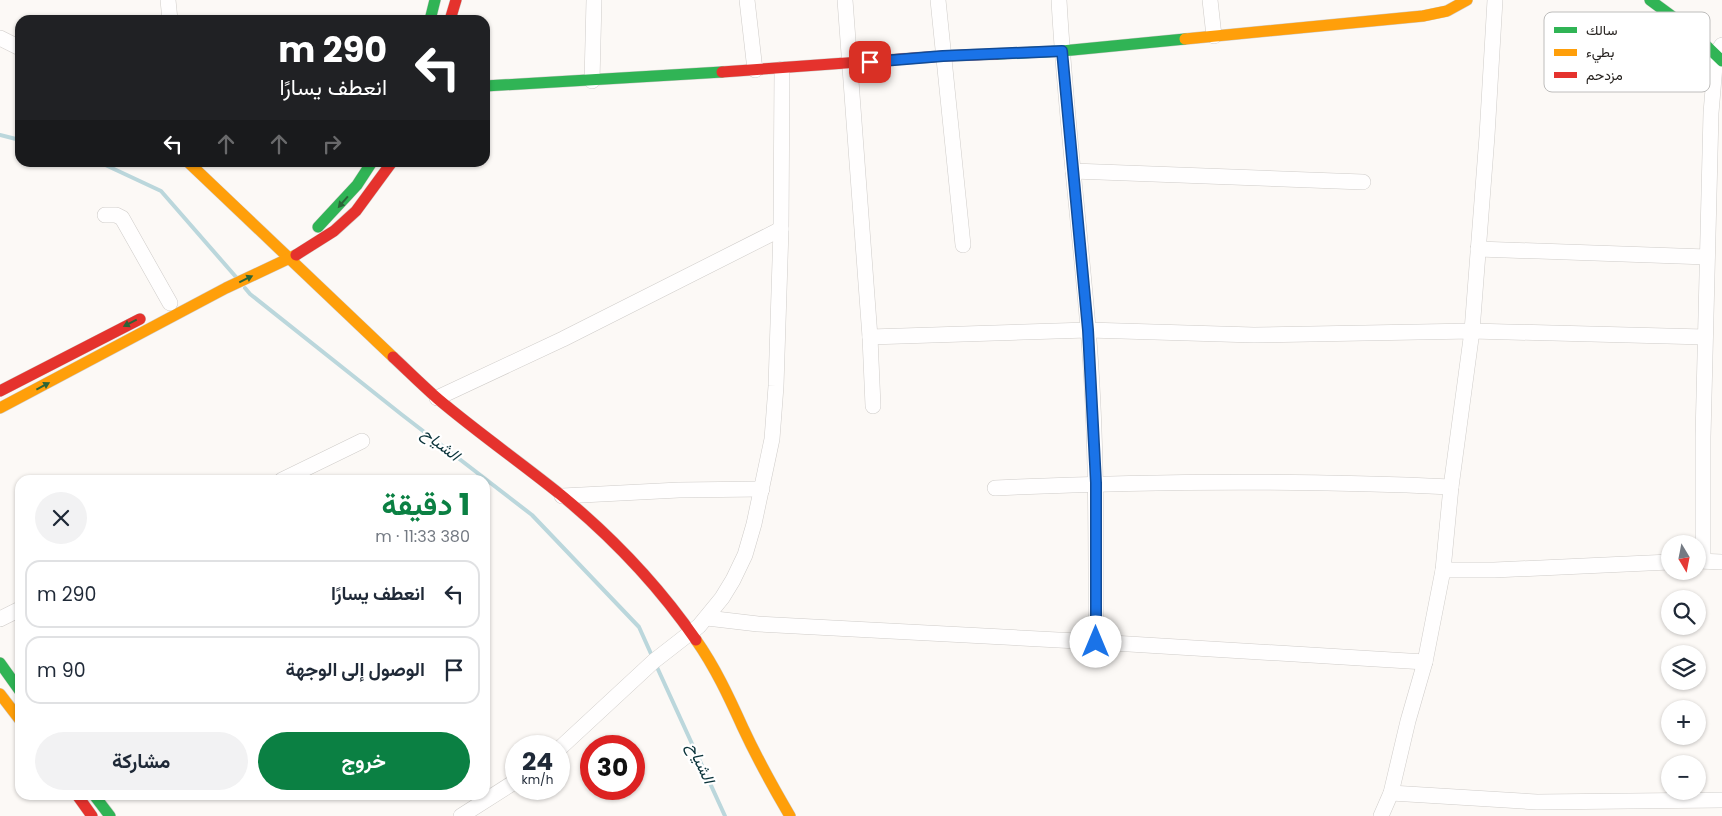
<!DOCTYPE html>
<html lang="ar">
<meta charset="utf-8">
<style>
:root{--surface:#fff;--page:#f2f2f3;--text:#1f2937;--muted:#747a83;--line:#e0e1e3;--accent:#0b8043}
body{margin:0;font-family:Poppins,Vazirmatn,sans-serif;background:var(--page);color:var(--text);direction:rtl;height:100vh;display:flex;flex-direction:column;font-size:19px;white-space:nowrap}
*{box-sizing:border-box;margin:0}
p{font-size:16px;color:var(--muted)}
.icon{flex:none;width:28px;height:28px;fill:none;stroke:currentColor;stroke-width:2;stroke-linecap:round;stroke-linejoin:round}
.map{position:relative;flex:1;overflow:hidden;direction:ltr}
.details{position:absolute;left:15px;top:475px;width:475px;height:325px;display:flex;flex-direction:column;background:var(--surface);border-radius:15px;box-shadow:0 1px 4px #0004;direction:rtl}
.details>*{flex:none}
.guide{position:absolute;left:15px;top:15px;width:475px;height:152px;border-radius:15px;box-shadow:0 1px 4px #0004;direction:rtl;background:#202124;color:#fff;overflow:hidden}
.needle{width:32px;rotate:170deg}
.buttons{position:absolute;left:1661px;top:535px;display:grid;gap:10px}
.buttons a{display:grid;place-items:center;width:45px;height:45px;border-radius:50%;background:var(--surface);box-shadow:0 1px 4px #0004;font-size:25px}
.speed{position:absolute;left:505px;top:735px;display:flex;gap:10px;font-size:25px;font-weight:700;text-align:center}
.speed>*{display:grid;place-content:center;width:65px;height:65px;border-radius:50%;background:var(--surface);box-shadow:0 1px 4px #0004;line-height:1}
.speed small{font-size:12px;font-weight:400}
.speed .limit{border:8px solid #d22;background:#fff;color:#111}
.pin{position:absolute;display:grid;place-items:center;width:42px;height:42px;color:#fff;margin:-21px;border-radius:10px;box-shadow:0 2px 8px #0006}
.me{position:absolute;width:55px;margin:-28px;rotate:0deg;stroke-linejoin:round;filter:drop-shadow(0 0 4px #0008)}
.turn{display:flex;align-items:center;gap:18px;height:105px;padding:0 20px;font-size:22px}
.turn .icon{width:65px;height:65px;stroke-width:2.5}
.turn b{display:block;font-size:35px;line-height:42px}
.lanes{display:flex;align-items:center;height:48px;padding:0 20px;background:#0003;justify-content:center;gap:25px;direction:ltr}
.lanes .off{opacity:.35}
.round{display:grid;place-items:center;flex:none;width:52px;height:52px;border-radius:26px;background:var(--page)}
.summary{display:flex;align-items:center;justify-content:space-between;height:85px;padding:0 20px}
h1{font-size:30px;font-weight:700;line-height:38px;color:var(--accent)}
.cta{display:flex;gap:10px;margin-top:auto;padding:10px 20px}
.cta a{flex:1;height:58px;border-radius:30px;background:var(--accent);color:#fff;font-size:20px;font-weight:700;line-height:58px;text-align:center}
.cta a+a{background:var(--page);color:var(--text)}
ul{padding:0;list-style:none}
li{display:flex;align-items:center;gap:15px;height:68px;margin:0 10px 8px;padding:0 10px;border:2px solid var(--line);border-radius:15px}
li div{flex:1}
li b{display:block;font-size:19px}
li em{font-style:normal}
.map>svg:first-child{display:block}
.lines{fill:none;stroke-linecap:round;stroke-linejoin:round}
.stream{stroke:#bbd7dc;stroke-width:4}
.street-casing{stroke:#cfccc9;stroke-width:16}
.fast-casing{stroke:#cfccc9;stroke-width:12}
.slow-casing{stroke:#cfccc9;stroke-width:12}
.jam-casing{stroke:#cfccc9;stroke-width:12}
.street{stroke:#fffefe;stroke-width:15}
.fast{stroke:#30b455;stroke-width:11}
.slow{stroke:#ff9f0a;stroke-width:11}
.jam{stroke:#e5322d;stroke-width:11}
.oneway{fill:#2b6438}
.route-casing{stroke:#114b97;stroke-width:12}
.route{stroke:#1a73e8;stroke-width:9}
.labels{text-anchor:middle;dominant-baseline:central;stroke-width:4.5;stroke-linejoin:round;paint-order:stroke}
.water-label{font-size:16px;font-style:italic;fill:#093239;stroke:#fff}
.key{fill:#fff;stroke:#bebdbc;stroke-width:1}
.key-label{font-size:14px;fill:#272320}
</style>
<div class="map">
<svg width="1722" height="816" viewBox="0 0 1722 816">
<rect width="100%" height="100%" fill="#fcf9f6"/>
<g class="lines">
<g class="stream">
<polyline points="0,135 20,140"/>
<polyline points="99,162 161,191 236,277"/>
<polyline points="245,288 250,294 401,414 532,515 639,627 652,656"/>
<polyline points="656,665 725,816"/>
</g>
<g class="street-casing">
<g id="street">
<polyline points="168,0 170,20"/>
<polyline points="747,0 755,70"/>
<polyline points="845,0 870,337 873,406"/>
<polyline points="938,0 963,245"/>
<path d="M1059,0C1065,110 1079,219 1088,328C1097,433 1096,537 1096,642"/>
<polyline points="1210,0 1214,36"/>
<polyline points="0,38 20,48"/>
<polyline points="592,81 594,0"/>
<polyline points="1073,171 1363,182"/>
<polyline points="105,215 116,215 122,218 170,303"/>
<polyline points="1478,249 1707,257"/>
<polyline points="870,337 1088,330 1254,335 1472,331 1705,337"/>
<polyline points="437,398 563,339 781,229"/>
<polyline points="282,480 362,441"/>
<path d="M995,488C1147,481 1299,480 1451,487"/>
<polyline points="562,496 679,490 762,489"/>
<polyline points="1703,560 1703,437 1711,113 1716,54 1722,45"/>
<polyline points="1698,561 1722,562"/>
<polyline points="1443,570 1494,570 1670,562"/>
<polyline points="707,618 758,624 1096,642 1425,662"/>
<polyline points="0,619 20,609"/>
<polyline points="559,749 654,661 699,626 722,598 733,580 745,555 754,524 772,439 776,386 781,229 782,69"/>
<polyline points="1391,793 1537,802 1722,800"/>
<polyline points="461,816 516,781"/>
<polyline points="1381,816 1391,793 1408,721 1425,662 1443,570 1451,487 1472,331 1487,136 1495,0"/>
</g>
</g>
<g class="fast-casing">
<g id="fast">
<polyline points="1650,0 1688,28 1722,61"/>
<polyline points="430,20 435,0"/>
<polyline points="997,54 1062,51 1185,39"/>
<polyline points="485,86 722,72"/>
<polyline points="318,227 357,185 372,162"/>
<polyline points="0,663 20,691"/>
<polyline points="94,795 110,816"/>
</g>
</g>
<g class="slow-casing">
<g id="slow">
<polyline points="1185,39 1423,16 1447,11 1467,0"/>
<polyline points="188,162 393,357"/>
<polyline points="0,408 226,288 296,255"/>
<path d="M696,640C715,667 729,697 743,728C757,758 773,787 790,816"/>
<polyline points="0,694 20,720"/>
</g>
</g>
<g class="jam-casing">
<g id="jam">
<polyline points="450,20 456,0"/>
<polyline points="722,72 943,56 997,54"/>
<polyline points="296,255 334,231 356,211 392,162"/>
<path d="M393,357C408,371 422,385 438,399C477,432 520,462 561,495C612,537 658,585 696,640"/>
<polyline points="0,391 140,319"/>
<polyline points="77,795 92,816"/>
</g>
</g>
<use href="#street" class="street"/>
<use href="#fast" class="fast"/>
<use href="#slow" class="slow"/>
<use href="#jam" class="jam"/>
</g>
<defs><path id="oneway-solid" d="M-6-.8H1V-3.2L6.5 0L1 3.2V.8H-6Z" transform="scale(1.25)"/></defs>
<g class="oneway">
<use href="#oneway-solid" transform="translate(343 202) rotate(131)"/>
<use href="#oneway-solid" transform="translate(246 279) rotate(-26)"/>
<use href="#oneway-solid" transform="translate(130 323) rotate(153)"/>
<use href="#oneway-solid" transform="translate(43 386) rotate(-28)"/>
</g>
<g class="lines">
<g class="route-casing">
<polyline id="route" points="870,62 943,56 1062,51 1088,330 1096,483 1096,642"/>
</g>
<use href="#route" class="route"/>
</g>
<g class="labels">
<g class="water-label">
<text transform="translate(441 444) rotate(38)">الشياح</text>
<text transform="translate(701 763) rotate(65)">الشياح</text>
</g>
</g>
<rect x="1544" y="12" width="166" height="80" rx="8" class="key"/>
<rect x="1554" y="27" width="23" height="6" fill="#30b455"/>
<rect x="1554" y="49" width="23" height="7" fill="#ff9f0a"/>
<rect x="1554" y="72" width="23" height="6" fill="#e5322d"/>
<g class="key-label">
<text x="1586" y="35">سالك</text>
<text x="1586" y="57">بطيء</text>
<text x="1586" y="80">مزدحم</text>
</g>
</svg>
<div class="buttons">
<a><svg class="needle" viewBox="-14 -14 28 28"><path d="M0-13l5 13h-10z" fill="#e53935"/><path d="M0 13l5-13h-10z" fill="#747a83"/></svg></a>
<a><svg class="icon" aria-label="search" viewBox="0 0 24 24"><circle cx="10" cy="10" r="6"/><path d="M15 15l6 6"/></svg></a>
<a><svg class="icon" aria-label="layers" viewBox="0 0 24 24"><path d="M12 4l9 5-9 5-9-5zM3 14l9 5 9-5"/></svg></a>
<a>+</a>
<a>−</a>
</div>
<div class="speed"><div>24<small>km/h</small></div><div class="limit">30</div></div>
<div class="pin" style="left:870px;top:62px;background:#d93025"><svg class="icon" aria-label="arrive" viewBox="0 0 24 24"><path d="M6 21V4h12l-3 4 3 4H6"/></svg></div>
<svg class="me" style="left:1096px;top:642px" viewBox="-20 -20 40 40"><circle r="19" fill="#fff"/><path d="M0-13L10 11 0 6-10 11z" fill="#1a73e8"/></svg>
<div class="guide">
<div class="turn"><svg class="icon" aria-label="left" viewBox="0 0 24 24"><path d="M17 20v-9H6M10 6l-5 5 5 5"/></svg><div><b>290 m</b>انعطف يسارًا</div></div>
<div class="lanes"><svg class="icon" aria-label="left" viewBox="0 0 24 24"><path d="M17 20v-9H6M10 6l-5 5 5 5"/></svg><svg class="icon off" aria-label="ahead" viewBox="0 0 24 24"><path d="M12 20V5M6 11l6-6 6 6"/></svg><svg class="icon off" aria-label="ahead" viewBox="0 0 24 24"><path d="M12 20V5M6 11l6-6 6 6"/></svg><svg class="icon off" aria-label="right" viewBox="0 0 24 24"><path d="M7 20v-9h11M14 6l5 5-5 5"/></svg></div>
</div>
<section class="details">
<div class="summary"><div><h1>1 دقيقة</h1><p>380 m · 11:33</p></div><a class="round"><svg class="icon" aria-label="close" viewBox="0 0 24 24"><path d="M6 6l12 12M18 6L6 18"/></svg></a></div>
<ul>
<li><svg class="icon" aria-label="left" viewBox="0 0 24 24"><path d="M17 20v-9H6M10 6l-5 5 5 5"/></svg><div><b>انعطف يسارًا</b></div><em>290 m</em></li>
<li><svg class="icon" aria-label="arrive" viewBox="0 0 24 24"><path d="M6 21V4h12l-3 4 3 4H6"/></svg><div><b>الوصول إلى الوجهة</b></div><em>90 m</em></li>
</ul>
<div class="cta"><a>خروج</a><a>مشاركة</a></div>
</section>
</div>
